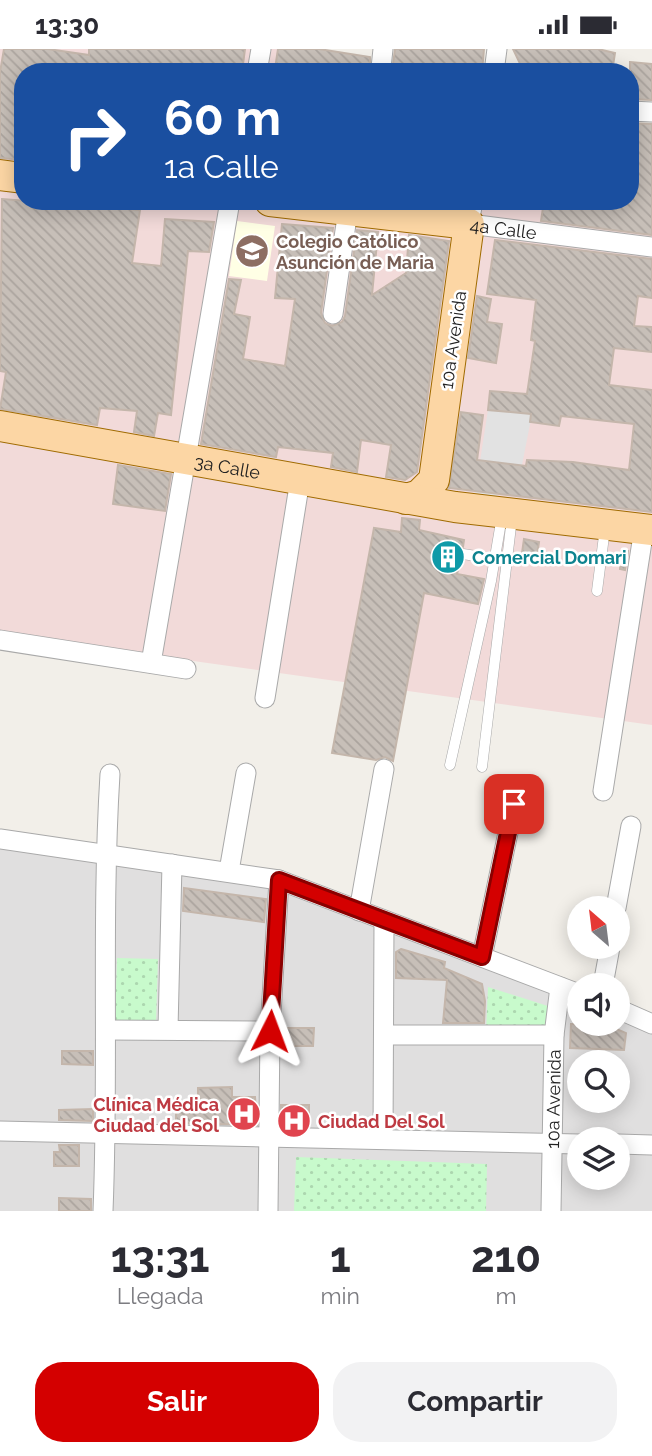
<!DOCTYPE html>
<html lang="es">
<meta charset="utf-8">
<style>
:root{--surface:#fff;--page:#f2f2f3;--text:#2b2b33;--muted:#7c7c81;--accent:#d40000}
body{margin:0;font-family:Raleway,sans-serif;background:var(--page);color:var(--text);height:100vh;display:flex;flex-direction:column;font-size:26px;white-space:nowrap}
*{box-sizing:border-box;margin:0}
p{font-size:23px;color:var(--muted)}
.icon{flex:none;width:38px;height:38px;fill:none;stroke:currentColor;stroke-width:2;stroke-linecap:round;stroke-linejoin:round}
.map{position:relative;height:1162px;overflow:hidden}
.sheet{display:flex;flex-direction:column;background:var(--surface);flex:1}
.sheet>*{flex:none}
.banner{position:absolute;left:14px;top:14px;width:625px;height:147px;border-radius:28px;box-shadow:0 4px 18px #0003;background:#1a4fa0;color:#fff;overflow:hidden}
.needle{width:46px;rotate:332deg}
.buttons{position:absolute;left:567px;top:847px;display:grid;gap:14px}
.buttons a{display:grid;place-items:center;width:63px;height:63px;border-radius:50%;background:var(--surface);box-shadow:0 4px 18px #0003;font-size:35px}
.pin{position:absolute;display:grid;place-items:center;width:60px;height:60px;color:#fff;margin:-30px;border-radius:14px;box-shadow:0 4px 10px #0006}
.me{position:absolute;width:77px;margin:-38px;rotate:3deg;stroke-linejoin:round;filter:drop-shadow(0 0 5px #0008)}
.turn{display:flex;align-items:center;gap:24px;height:147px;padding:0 35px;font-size:32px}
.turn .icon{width:91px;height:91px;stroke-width:2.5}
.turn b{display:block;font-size:49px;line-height:60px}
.eta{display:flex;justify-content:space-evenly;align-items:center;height:119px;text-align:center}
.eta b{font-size:42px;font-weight:700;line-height:49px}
.button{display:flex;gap:14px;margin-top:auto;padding:14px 35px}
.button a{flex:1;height:80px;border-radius:28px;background:var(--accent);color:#fff;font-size:28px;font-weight:700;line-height:80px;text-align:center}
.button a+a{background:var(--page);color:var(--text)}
.status{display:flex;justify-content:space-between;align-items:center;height:49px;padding:0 35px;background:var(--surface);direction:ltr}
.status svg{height:19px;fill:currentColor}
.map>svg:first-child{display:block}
.residential{fill:#e0dfdf;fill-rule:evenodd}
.commercial{fill:#f2dad9}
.education{fill:#ffffe5}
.park{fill:url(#park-dots)}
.parking{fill:#e2e2e2}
.building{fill:url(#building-back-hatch);stroke:#c4b6ab;stroke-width:2}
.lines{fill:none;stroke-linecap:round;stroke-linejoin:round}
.lane-casing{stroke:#a9a9a9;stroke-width:11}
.street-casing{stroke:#a9a9a9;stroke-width:21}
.primary-casing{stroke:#a06b00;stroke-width:32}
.lane{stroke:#fff;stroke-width:10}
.street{stroke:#fff;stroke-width:19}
.primary{stroke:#fcd6a4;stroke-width:30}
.route-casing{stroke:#8a0000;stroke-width:18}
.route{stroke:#d40000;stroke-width:12}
.labels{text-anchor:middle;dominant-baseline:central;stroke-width:5;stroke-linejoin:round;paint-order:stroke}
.street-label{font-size:18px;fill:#222;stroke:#fff}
.education-label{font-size:18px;font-weight:bold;fill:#785e54;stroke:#fff;text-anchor:start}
.culture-label{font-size:18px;font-weight:bold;fill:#0d838f;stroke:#fff;text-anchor:start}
.health-label{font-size:18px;font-weight:bold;fill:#be3a42;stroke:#fff;text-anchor:end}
</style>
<div class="status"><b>13:30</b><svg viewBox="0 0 49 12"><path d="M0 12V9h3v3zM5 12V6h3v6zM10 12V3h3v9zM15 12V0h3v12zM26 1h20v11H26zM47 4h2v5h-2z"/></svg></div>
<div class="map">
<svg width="652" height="1162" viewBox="0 0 652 1162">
<defs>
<pattern id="park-dots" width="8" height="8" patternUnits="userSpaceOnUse" patternTransform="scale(1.75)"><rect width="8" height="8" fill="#c8facc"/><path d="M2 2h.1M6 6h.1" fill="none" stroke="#acd6af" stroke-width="1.8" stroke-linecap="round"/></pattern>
<pattern id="building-back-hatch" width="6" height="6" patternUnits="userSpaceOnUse" patternTransform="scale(1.75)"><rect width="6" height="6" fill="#c7bfb8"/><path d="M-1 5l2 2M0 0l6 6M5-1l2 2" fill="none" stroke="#aba49e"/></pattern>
</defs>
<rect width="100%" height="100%" fill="#f2efe9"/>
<path class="residential" d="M0,791L227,818L579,939V975H618V956L652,973V1162H0ZM579,1013H618V1052H579ZM579,1090H618V1129H579Z"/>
<polygon class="commercial" points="0,0 295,0 290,23 23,23 23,152 557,152 652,162 652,676 0,585"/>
<polygon class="education" points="237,172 275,177 267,232 229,227"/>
<g class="park">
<polygon points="117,909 158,910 156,973 115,972"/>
<polygon points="488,938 554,959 552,984 486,984"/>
<polygon points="296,1108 487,1115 486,1162 294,1162"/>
</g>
<polygon class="parking" points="488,361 532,365 522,416 501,414 497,447 475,444"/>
<g class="building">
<polygon points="4,0 48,0 89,6 89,0 245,0 242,23 120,23 66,18 65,23 23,23 23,111 0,109 0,23"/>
<polygon points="278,0 319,0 370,8 370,23 300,23 275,20"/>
<polygon points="395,0 484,0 482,23 392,23"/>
<polygon points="513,0 598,0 615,4 612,23 524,23"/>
<polygon points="630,13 652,15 652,51 630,50"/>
<polygon points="630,74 652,75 652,186 541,172 544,152 630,152"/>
<polygon points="2,150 140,161 132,214 161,217 165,170 214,173 209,203 188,202 171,366 158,364 154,387 134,383 137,362 100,359 97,376 0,360 6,323 0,322"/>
<polygon points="282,175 333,179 321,264 325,274 332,277 342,273 345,267 357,181 378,183 372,246 406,224 409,186 449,192 417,423 405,431 386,428 391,396 361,391 357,423 331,418 333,404 278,398 276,408 201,395 229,230 241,231 234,265 250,268 243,310 285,317 295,250 275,249"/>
<polygon points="495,191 652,210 652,249 638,247 634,277 652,278 652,303 614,299 609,336 652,341 652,463 449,439 461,363 483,366 477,411 526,417 527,411 573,413 629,421 634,375 561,367 559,377 530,373 531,365 488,361 490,342 527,345 535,292 531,291 536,251 487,245"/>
<polygon points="477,247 491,250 487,273 502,275 496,314 468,309"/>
<polygon points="118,416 171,425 165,462 113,455"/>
<polygon points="402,469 420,471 419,481 464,491 463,498 456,503 456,508 460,512 457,525 484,530 478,555 424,544 393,712 385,708 376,711 332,704 374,479 401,483"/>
<polygon points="524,490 539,493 536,513 521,511"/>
<polygon points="622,502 628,502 625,521 620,520"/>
<polygon points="184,839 266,850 264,873 183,862"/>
<polygon points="401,900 445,913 444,919 482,935 485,952 484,974 443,974 447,931 396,929 396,903"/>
<polygon points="571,975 605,975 626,984 624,1001 570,999"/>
<polygon points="282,979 314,979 313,997 282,997"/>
<polygon points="62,1002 93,1002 93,1016 62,1015"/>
<polygon points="232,1038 232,1048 255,1048 257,1076 176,1074 176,1052 198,1052 198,1039"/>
<polygon points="281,1056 309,1056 309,1077 281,1076"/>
<polygon points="93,1060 93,1072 59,1071 59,1061"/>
<polygon points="59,1096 79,1096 79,1117 54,1117 54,1103 60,1103"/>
<polygon points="59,1149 91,1150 91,1162 59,1162"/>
</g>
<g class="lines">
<g class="lane-casing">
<g id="lane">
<polyline points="463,505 495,510"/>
<polyline points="597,542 605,479"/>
<polyline points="450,716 491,532 502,467"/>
<polyline points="482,718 512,469"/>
</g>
</g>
<g class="street-casing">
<g id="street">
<polyline points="381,19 383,0"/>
<polyline points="257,23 261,0"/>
<polyline points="494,23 497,0"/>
<polyline points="630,62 652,63"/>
<path id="s1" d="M473,152L469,175L652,198"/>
<polyline points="333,265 348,161"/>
<polyline points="0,591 186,620"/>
<polyline points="151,614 230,152"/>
<polyline points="265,649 300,431"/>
<polyline points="603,742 644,480"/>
<polyline points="0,790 279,831 579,945"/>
<polyline points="229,822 246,724"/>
<polyline points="616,859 631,777"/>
<polyline points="359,862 384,720"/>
<polyline points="482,908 514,755"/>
<polyline points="603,936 610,898"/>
<polyline points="618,960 652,975"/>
<polyline points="168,980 172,815"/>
<polyline points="107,981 270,982"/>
<polyline points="385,986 554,986"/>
<polyline points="0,1082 579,1095"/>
<polyline points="383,1090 384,873"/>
<polyline points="618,1095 652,1096"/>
<path d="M103,1162C109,1016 101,870 110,725"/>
<polyline points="268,1162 270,982 279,831"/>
<path id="s2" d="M551,1162L554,986L560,938"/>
</g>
</g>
<g class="primary-casing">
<g id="primary">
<polyline points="0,126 23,129"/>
<polyline points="270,152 469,175 434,431 419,446 406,450"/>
<path id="s3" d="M0,377L455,458L652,481"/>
</g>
</g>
<use href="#lane" class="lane"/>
<use href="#street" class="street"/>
<use href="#primary" class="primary"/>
</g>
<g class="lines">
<g class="route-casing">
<polyline id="route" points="270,982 279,831 482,908 514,755"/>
</g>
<use href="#route" class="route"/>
</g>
<defs>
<g id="school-disc" transform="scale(1.75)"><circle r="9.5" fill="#8d6e63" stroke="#fff"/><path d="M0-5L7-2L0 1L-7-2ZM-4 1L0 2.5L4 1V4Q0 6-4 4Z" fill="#fff"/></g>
<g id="building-disc" transform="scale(1.75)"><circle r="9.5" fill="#0f9aa8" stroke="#fff"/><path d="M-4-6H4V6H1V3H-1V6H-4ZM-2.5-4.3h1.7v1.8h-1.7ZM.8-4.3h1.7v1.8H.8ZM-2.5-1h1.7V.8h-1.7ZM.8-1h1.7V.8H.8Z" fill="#fff"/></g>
<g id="hospital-disc" transform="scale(1.75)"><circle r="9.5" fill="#e0444e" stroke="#fff"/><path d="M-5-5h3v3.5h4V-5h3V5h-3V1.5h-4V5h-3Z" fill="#fff"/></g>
</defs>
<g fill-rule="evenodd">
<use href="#school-disc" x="252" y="202"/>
<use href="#building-disc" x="448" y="508"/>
<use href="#hospital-disc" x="244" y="1065"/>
<use href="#hospital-disc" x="294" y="1072"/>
</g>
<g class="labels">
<g class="street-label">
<text stroke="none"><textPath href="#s1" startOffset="58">4a Calle</textPath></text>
<text transform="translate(453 291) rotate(-82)">10a Avenida</text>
<text stroke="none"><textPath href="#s3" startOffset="231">3a Calle</textPath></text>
<text stroke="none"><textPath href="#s2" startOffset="112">10a Avenida</textPath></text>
</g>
<g class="education-label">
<text x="276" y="192">Colegio Católico<tspan x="276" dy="21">Asunción de Maria</tspan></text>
</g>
<g class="culture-label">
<text x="472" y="508">Comercial Domari</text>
</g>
<g class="health-label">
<text x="219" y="1055">Clínica Médica<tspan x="219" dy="21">Ciudad del Sol</tspan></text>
<text x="318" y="1072" text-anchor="start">Ciudad Del Sol</text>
</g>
</g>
</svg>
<div class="buttons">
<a><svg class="needle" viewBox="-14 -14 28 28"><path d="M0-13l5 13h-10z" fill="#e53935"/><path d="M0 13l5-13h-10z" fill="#7c7c81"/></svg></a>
<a><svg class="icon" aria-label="sound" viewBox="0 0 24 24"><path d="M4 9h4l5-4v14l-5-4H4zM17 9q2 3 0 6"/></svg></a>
<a><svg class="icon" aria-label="search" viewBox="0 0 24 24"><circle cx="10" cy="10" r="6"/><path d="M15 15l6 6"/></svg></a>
<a><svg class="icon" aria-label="layers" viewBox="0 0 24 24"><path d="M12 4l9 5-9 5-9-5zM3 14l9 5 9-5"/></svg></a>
</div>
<div class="pin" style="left:514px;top:755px;background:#d93025"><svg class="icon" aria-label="arrive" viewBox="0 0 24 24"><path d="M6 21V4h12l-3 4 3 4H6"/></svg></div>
<svg class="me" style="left:270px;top:982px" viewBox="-20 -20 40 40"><path d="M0-17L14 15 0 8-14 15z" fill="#d40000" stroke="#fff" stroke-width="4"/></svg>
<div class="banner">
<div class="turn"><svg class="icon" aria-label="right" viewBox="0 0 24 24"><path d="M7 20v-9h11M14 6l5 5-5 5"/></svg><div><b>60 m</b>1a Calle</div></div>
</div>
</div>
<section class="sheet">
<div class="eta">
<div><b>13:31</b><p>Llegada</p></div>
<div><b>1</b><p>min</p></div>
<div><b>210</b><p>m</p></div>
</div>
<div class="button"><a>Salir</a><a>Compartir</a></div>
</section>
